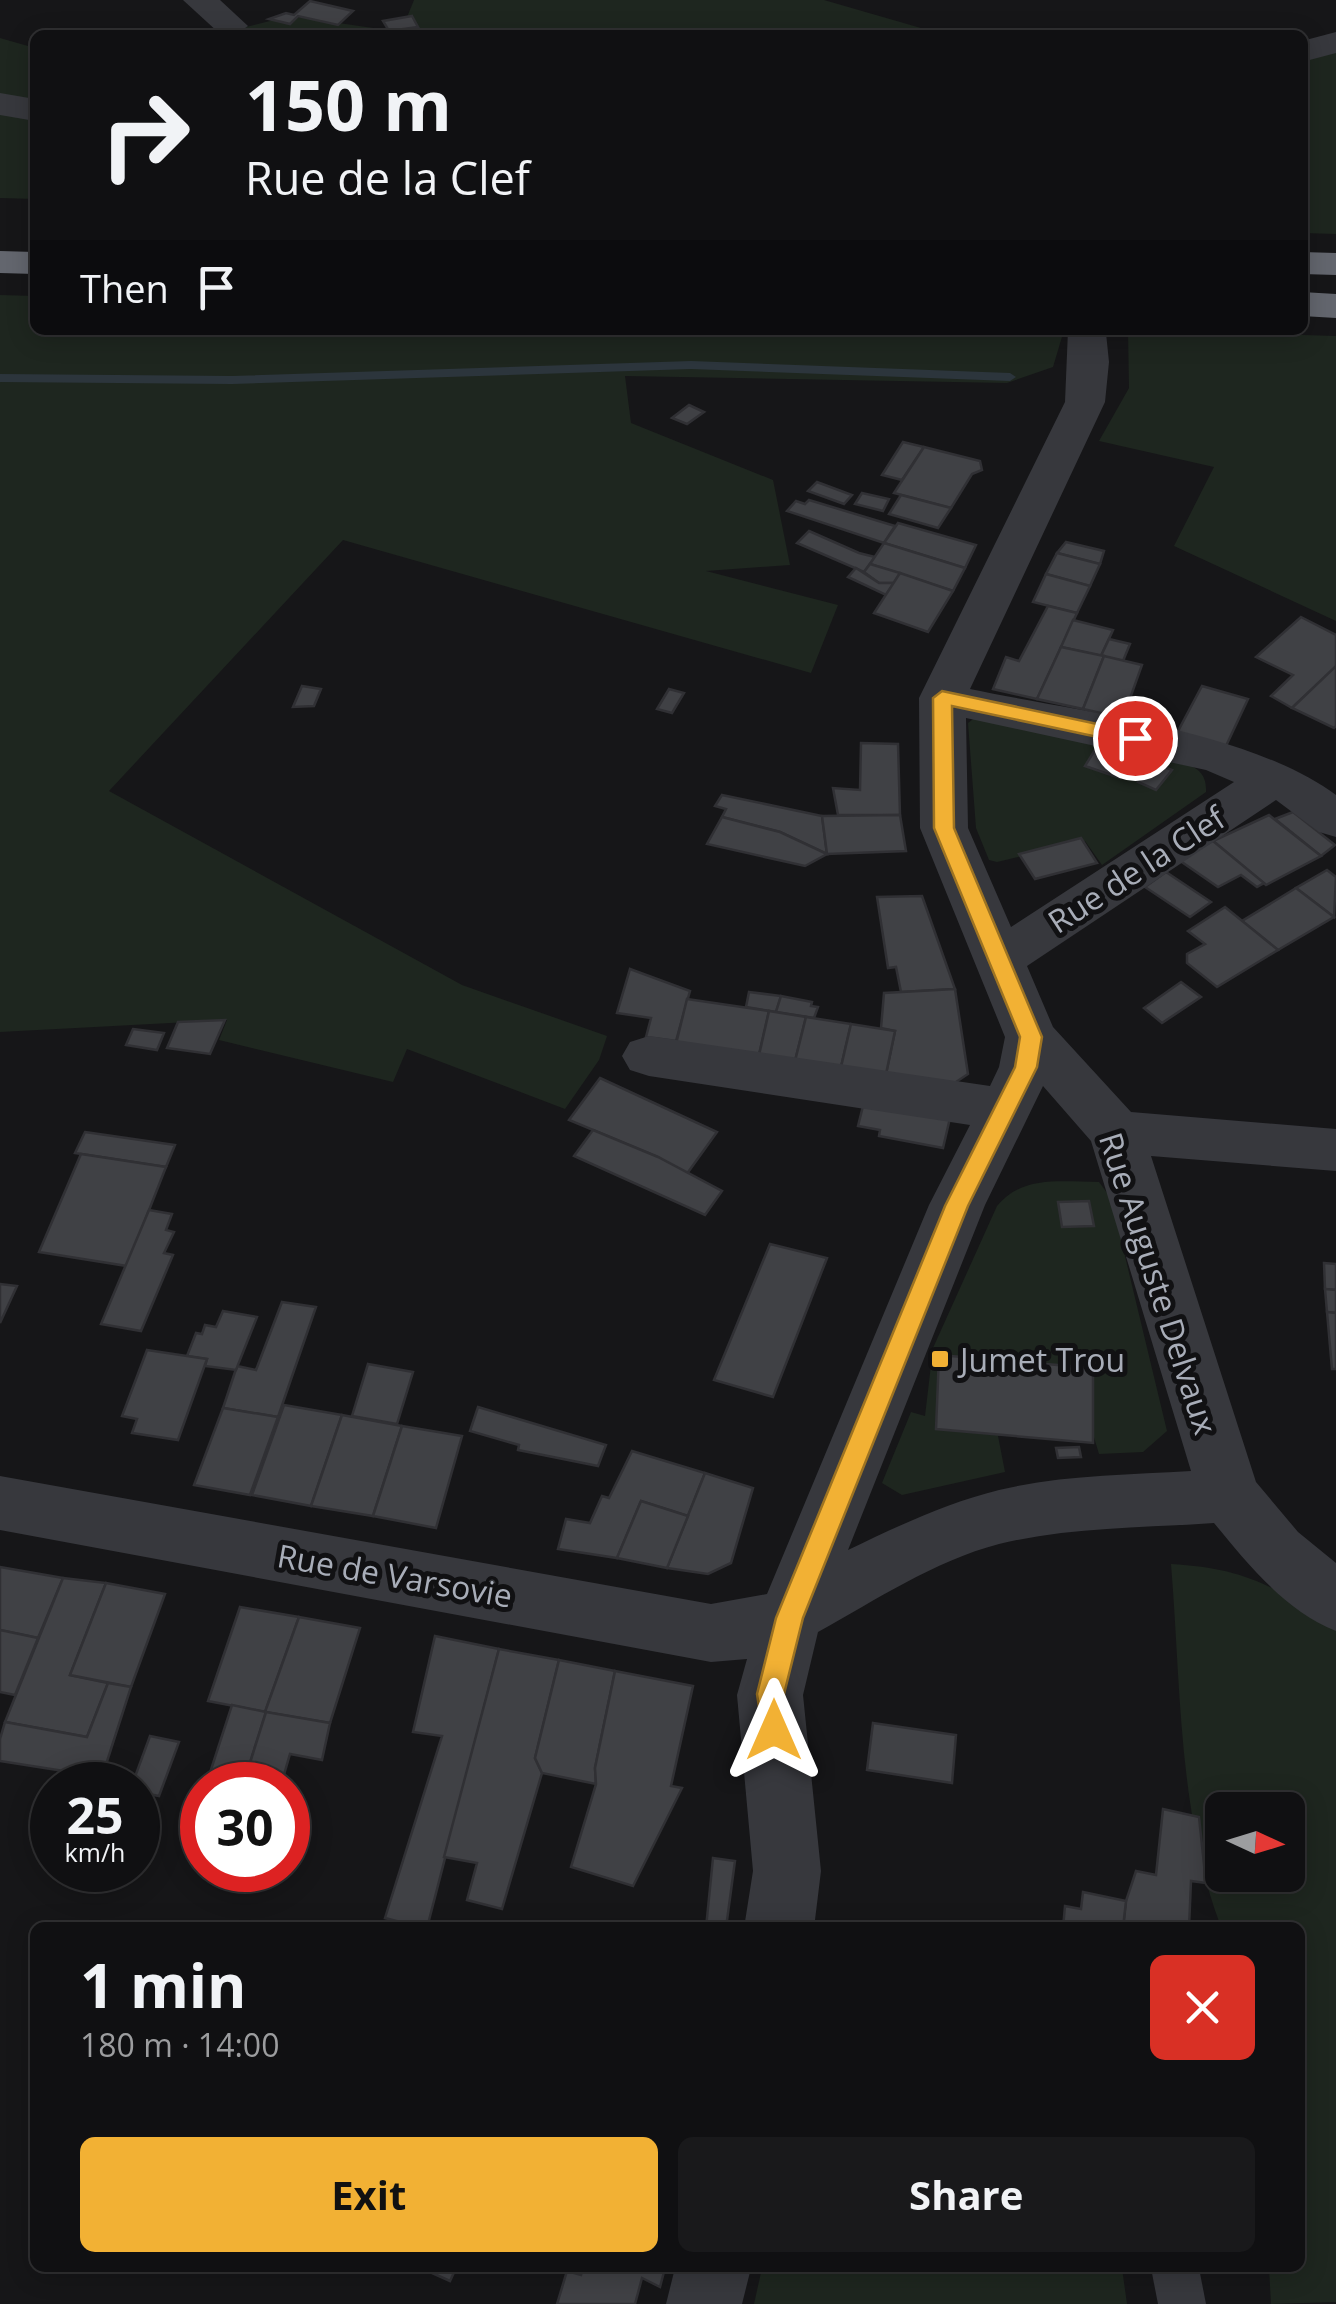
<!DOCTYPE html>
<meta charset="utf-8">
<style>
:root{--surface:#101012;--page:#19191b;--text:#f1f3f6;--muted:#9c9d9f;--line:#303032;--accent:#f2b134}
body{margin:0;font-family:"Open Sans",sans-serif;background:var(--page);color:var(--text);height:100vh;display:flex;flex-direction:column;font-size:38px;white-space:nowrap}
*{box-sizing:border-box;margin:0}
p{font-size:32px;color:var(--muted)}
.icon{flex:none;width:55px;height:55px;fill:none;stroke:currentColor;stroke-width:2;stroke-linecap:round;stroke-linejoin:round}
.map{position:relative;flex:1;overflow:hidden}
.panel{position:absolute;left:30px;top:1922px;width:1275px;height:350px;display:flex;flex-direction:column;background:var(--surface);border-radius:15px;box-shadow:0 5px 25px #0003,0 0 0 2px var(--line)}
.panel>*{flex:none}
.hud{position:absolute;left:30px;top:30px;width:1278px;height:305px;border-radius:15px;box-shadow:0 5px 25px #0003,0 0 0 2px var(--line);background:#101012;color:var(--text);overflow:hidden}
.needle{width:65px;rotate:94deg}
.controls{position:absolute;left:1205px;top:1792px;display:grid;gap:20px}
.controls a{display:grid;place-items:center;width:100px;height:100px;border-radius:15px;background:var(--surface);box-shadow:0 5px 25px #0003,0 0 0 2px var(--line);font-size:50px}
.speed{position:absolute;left:30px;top:1762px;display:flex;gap:20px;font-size:50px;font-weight:700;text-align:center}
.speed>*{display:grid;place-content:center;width:130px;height:130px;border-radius:50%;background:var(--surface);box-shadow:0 5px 25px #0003,0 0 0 2px var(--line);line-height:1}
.speed small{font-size:25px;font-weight:400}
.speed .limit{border:15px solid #d22;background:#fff;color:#111}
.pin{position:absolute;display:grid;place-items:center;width:85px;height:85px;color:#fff;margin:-42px;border:5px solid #fff;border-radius:50%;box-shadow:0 2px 10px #0007}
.me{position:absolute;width:110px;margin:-55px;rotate:0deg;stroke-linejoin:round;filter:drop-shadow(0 0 8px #0008)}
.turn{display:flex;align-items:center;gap:35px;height:210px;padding:0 50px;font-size:45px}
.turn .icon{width:130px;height:130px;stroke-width:2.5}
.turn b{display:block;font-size:70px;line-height:85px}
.then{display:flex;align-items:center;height:95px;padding:0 50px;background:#0003;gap:20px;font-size:38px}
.round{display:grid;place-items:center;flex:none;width:105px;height:105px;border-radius:15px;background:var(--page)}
.overview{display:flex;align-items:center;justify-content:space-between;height:170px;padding:0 50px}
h1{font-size:60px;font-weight:700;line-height:75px}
.button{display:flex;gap:20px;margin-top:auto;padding:20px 50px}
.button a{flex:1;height:115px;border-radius:15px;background:var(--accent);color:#111;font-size:40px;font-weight:700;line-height:115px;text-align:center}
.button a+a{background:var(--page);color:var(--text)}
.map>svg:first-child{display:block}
.green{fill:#1e261f;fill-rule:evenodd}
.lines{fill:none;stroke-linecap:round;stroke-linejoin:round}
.stream{fill:#2c353c;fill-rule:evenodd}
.building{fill:#404145;stroke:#303034;stroke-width:2.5}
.service{fill:#37383d;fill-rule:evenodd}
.minor{fill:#37383d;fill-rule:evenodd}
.motorway{fill:#63666e;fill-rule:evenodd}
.route{fill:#f2b134;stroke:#9d7322;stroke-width:2.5}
.poi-dot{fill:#f2b134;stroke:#111113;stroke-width:4}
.labels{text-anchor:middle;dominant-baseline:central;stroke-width:10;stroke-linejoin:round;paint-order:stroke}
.street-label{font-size:32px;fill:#a8adb8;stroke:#111113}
.poi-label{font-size:32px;fill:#a8adb8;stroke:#111113;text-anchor:start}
</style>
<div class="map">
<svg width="1336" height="2304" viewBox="0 0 1336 2304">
<rect width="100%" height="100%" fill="#161618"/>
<g class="green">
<polygon points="414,0 824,0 945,35 214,35 290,16 401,32"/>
<polygon points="0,38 35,48 35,199 0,198"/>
<polygon points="1336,45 1336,234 1303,233 1302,53"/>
<polygon points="0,295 35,296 35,330 1064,330 1053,367 1007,383 625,376 631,423 773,480 790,565 706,571 838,605 811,673 343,540 109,791 462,985 607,1036 599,1060 565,1109 407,1049 393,1082 219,1040 227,1020 0,1032"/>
<polygon points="1128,330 1336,336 1336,621 1174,546 1214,467 1099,441 1129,388"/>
<path d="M977,716L1177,760C1195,767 1207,771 1206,792L1102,865L1085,841L997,862L989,860L976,828L968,723Z"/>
<path d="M1099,1182L1111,1198L1167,1431L1143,1452L1099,1454L1093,1434L998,1436L1005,1472L902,1495L882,1483L911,1412L925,1416L933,1348L997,1206C1022,1175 1061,1182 1099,1182Z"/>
<path d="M1171,1564C1245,1568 1277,1587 1336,1628V2302L1271,2304L1269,2268H1300V1928L1221,1927C1178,1814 1181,1685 1171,1564ZM1222,1810H1288V1875H1222Z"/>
<polygon points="762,2268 1122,2268 1127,2304 754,2304"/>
</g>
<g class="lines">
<polygon class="stream" points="691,361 1010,373 1016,377 1010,381 691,369 232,384 0,382 0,374 232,376"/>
</g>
<g class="building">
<polygon points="310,1 353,11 338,25 298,16 290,24 269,19 286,13 294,15"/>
<polygon points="412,16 418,27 389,31 383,21"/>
<polygon points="689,405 704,412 687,424 672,418"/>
<polygon points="903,442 924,447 902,480 882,475"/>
<polygon points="924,447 980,461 982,470 972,474 951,508 894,493"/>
<polygon points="817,482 852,495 844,504 808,491"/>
<polygon points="862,493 889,499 883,511 855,504"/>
<polygon points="901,495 951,508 938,528 889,514"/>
<polygon points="809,500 895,526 884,543 787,511 796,501 805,504"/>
<polygon points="898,523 976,545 965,568 884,543"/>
<polygon points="809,531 859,553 875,557 864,572 797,543"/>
<polygon points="1066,542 1104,551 1100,564 1057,553"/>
<polygon points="884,543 965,568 953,591 870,564"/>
<polygon points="1057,553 1100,564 1090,586 1046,574"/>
<polygon points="870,564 900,573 894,583 879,583 864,572"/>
<polygon points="856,568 879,583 894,583 886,595 848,577"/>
<polygon points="900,573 953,591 928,632 874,613"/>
<polygon points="1046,574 1090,586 1077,613 1033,602"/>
<polygon points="1048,606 1077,613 1037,699 993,689 1006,657 1019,661"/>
<polygon points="1301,617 1336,635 1336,667 1292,708 1271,696 1293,675 1256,657"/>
<polygon points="1073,620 1113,630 1101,656 1061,647"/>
<polygon points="1109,639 1130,644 1123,661 1101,656"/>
<polygon points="1061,647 1104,656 1083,709 1037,699"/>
<polygon points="1104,656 1142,665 1123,718 1083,709"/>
<polygon points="1336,666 1336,726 1334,728 1292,708"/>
<polygon points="302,686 321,689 314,706 293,707"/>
<polygon points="1202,686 1248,699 1226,746 1177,733"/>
<polygon points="669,689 684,693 672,713 657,709"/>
<polygon points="861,743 898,744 900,815 838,815 833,788 860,790"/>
<polygon points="1098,745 1133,758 1120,778 1085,766"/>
<polygon points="1153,762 1172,770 1156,790 1138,782"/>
<polygon points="722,795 822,816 827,854 780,832 722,817 726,809 715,806"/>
<polygon points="1293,812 1335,845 1321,856 1275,819"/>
<polygon points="900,815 906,851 827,854 822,816"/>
<polygon points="1269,815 1321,856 1266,885 1213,841"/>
<polygon points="722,817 780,832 827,854 805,866 707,844"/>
<polygon points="1081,838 1097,863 1035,879 1019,854"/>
<polygon points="1213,841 1264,883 1257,887 1241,875 1218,887 1179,860"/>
<polygon points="1327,870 1336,877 1334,917 1296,888"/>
<polygon points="1166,872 1211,902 1190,917 1145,887"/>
<polygon points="1296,888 1334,917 1278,950 1242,921"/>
<polygon points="922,896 955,989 901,992 896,967 888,968 877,897"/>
<polygon points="1225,907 1278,950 1217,987 1187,963 1187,954 1205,944 1188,931"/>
<polygon points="630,969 690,991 676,1041 646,1037 651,1018 617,1013"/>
<polygon points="1181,982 1201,997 1162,1023 1144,1008"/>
<polygon points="955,989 968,1074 953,1084 886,1074 895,1031 881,1028 884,993"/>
<polygon points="749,992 781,996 776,1012 746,1007"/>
<polygon points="781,996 812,1002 811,1006 818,1007 814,1018 776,1012"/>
<polygon points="687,999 769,1011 759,1055 676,1044"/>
<polygon points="769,1011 806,1017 795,1061 759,1055"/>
<polygon points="806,1017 851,1024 841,1067 795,1061"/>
<polygon points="225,1020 210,1054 167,1048 178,1022"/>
<polygon points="851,1024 895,1031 886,1074 841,1067"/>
<polygon points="133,1029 164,1033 157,1050 126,1045"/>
<polygon points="600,1078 717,1132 686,1175 658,1157 569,1120"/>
<polygon points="864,1102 950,1118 943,1148 879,1136 880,1130 858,1126"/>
<polygon points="593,1130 658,1157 722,1191 705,1215 574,1156"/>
<polygon points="85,1132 175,1145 166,1167 75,1153"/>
<polygon points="81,1154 166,1167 127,1266 39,1252"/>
<polygon points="1089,1201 1094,1226 1062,1227 1058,1202"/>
<polygon points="149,1210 172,1214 166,1230 174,1232 164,1253 173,1255 141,1331 101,1324"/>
<polygon points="770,1244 827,1258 773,1397 714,1380"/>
<polygon points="1324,1263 1336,1264 1336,1290 1325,1289"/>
<polygon points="0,1284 17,1286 0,1323"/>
<polygon points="1325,1289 1336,1290 1336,1313 1327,1312"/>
<polygon points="282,1302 316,1307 278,1417 223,1408 237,1366 256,1370"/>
<polygon points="223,1311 257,1317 236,1370 205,1366 207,1359 187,1356 196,1333 202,1334 205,1325 216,1327"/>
<polygon points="1327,1312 1336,1313 1336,1369 1332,1369"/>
<polygon points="147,1350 207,1359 178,1440 132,1433 137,1419 122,1416"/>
<polygon points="939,1355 1093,1368 1093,1443 936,1429"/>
<polygon points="368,1364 413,1372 397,1424 352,1416"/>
<polygon points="284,1405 342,1415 311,1506 252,1495"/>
<polygon points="478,1407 606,1445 598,1466 518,1450 519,1445 470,1431"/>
<polygon points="223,1408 278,1417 250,1495 194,1485"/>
<polygon points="342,1415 402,1426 373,1516 311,1506"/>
<polygon points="402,1426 462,1436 436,1528 373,1516"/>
<polygon points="1079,1447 1081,1457 1058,1458 1056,1448"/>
<polygon points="632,1451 705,1473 688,1516 641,1501 617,1558 558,1549 566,1519 590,1523 602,1496 609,1498"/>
<polygon points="705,1473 753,1488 731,1563 708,1574 667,1568"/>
<polygon points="641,1501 688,1516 667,1568 617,1558"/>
<polygon points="0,1567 63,1578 38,1638 0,1630"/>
<polygon points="63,1578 106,1583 70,1675 108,1683 87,1737 5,1722"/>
<polygon points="106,1583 165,1594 131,1687 70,1675"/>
<polygon points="240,1607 299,1617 265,1712 208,1701"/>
<polygon points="299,1617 360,1628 330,1723 265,1712"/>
<polygon points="0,1630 38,1638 15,1695 0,1692"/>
<polygon points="435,1636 499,1649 427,1928 423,1928 385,1918 442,1736 413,1732"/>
<polygon points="499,1649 559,1660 535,1758 542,1773 502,1909 467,1900 477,1863 444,1857"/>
<polygon points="559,1660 615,1671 595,1768 596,1784 542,1773 535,1758"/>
<polygon points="615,1671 693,1686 671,1786 682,1788 633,1886 571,1867 596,1784 595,1768"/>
<polygon points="108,1683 131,1687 102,1777 0,1761 0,1739 5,1722 87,1737"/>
<polygon points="232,1705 266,1712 243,1785 206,1785"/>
<polygon points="266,1712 330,1723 322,1760 290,1754 281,1785 243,1785"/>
<polygon points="873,1723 956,1735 952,1783 867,1770"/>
<polygon points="150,1736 179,1742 159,1796 138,1792 138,1785 132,1785"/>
<polygon points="1163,1809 1199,1817 1206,1883 1191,1881 1189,1928 1123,1928 1126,1901 1136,1871 1156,1875"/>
<polygon points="713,1858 735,1861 726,1928 706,1928"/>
<polygon points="1083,1892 1126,1901 1123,1928 1063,1928 1065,1906 1081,1909"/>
<polygon points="421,2268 456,2268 450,2281"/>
<polygon points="583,2268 665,2268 660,2287 642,2278 635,2304 557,2304 567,2271 581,2275"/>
</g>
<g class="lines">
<polygon class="service" points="1151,2268 1199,2268 1206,2304 1158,2304"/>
<g class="minor">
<polygon points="183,0 220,0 248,26 235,35 219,33"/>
<polygon points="1336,32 1336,53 1302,62 1302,41"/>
<polygon points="0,93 35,99 35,121 0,115"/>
<path d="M1068,330L1106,333L1109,362L1105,402L970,689C1079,712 1248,730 1336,795V837L1319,832L1276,800L1027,966L1053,1027L1131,1112L1336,1129V1171L1151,1156L1256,1482L1298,1532L1336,1563V1631C1285,1611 1248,1564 1214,1523C1143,1528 1069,1527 999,1544C934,1561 876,1600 818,1632L803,1695L821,1871L814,1928H744L753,1871L737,1695L747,1659L711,1662L0,1530V1476L711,1604L767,1594L929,1205L970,1125L649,1076L630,1070L622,1056L630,1042L649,1036L990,1086L999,1067L1005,1037L920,828L919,698L1065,402ZM966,718L1206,770L1234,782L1011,927L968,828ZM1043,1086L1091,1141L1191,1471C1127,1475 1061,1475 999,1490C946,1503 896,1527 848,1550L985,1205Z"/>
<polygon points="675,2268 751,2268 742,2304 666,2304"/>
</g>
<g class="motorway">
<polygon points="0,251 35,252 35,274 0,273"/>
<polygon points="1302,252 1336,253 1336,275 1302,274"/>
<polygon points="1302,292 1336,294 1336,318 1302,316"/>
</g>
</g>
<polygon class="route" points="942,691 1135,732 1145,738 1135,745 952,706 954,828 1042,1037 1037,1067 968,1206 803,1618 784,1694 787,1730 783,1739 774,1742 764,1739 757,1694 776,1618 945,1206 1015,1067 1020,1037 934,828 933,698"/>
<rect class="poi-dot" x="930" y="1349" width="20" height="20" rx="5"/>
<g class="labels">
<g class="street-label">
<text transform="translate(1136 869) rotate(-33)">Rue de la Clef</text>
<text transform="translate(1159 1283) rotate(72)">Rue Auguste Delvaux</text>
<text transform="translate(395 1575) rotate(10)">Rue de Varsovie</text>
</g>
<g class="poi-label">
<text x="960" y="1359">Jumet Trou</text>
</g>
</g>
</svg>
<div class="controls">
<a><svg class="needle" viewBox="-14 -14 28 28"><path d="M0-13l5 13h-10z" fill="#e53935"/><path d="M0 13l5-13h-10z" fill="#9c9d9f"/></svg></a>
</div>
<div class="speed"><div>25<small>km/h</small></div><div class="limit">30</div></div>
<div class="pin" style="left:1135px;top:738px;background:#d93025"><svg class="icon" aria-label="arrive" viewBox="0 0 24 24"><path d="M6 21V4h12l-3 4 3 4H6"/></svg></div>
<svg class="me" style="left:774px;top:1730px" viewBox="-20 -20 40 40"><path d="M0-17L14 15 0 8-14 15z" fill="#f2b134" stroke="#fff" stroke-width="4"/></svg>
<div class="hud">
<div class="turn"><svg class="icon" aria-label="right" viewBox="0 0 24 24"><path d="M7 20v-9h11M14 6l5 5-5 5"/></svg><div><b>150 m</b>Rue de la Clef</div></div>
<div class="then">Then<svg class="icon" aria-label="arrive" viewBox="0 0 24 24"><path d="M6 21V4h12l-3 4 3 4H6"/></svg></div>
</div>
<section class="panel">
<div class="overview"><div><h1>1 min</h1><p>180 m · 14:00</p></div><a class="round" style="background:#d93025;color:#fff"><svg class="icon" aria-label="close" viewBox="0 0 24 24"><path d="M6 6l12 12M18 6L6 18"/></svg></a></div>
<div class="button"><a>Exit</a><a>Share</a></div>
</section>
</div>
